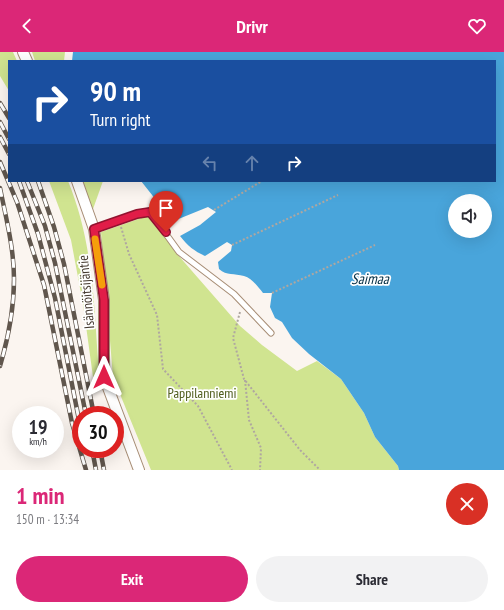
<!DOCTYPE html>
<meta charset="utf-8">
<style>
:root{--surface:#fff;--page:#f2f2f3;--text:#2b2b33;--muted:#7c7c81;--accent:#db2777}
body{margin:0;font-family:"PT Sans Narrow",sans-serif;background:var(--page);color:var(--text);height:100vh;display:flex;flex-direction:column;font-size:15px;white-space:nowrap}
*{box-sizing:border-box;margin:0}
p{font-size:13px;color:var(--muted)}
.icon{flex:none;width:22px;height:22px;fill:none;stroke:currentColor;stroke-width:2;stroke-linecap:round;stroke-linejoin:round}
.map{position:relative;height:418px;overflow:hidden}
.panel{display:flex;flex-direction:column;background:var(--surface);flex:1}
.panel>*{flex:none}
.guide{position:absolute;left:8px;top:8px;width:488px;height:122px;border-radius:0px;box-shadow:0 4px 16px #0002;background:#1a4fa0;color:#fff;overflow:hidden}
.fabs{position:absolute;left:448px;top:142px;display:grid;gap:8px}
.fabs a{display:grid;place-items:center;width:44px;height:44px;border-radius:50%;background:var(--surface);box-shadow:0 4px 16px #0002;font-size:20px}
.speed{position:absolute;left:12px;top:354px;display:flex;gap:8px;font-size:20px;font-weight:700;text-align:center}
.speed>*{display:grid;place-content:center;width:52px;height:52px;border-radius:50%;background:var(--surface);box-shadow:0 4px 16px #0002;line-height:1}
.speed small{font-size:10px;font-weight:400}
.speed .limit{border:6px solid #d22;background:#fff;color:#111}
.pin{position:absolute;display:grid;place-items:center;width:34px;height:34px;color:#fff;margin:-41px -17px;border-radius:50% 50% 50% 0;rotate:-45deg;box-shadow:0 0 4px #0007}
.pin .icon{rotate:45deg}
.me{position:absolute;width:44px;margin:-22px;rotate:0deg;stroke-linejoin:round;filter:drop-shadow(0 0 3px #0008)}
.turn{display:flex;align-items:center;gap:14px;height:84px;padding:0 16px;font-size:18px}
.turn .icon{width:52px;height:52px;stroke-width:2.5}
.turn b{display:block;font-size:28px;line-height:34px}
.lanes{display:flex;align-items:center;height:38px;padding:0 16px;background:#0003;justify-content:center;gap:20px;direction:ltr}
.lanes .off{opacity:.35}
.round{display:grid;place-items:center;flex:none;width:42px;height:42px;border-radius:21px;background:var(--page)}
.head{display:flex;align-items:center;justify-content:space-between;height:68px;padding:0 16px}
h1{font-size:24px;font-weight:600;line-height:30px;color:var(--accent)}
.button{display:flex;gap:8px;margin-top:auto;padding:8px 16px}
.button a{flex:1;height:46px;border-radius:24px;background:var(--accent);color:#fff;font-size:16px;font-weight:600;line-height:46px;text-align:center}
.button a+a{background:var(--page);color:var(--text)}
header{display:flex;justify-content:space-between;align-items:center;height:52px;padding:0 16px;background:var(--accent);color:#fff;font-size:18px;font-weight:600}
.map>svg:first-child{display:block}
.green{fill:#d0e490}
.water{fill:#49a5db;fill-rule:evenodd}
.lines{fill:none;stroke-linecap:round;stroke-linejoin:round}
.service-casing{stroke:#a78d75;stroke-width:7}
.minor-casing{stroke:#a78d75;stroke-width:12}
.path{stroke:#afa7a0;stroke-width:2;stroke-dasharray:2 2;stroke-linecap:butt}
.service{stroke:#fff;stroke-width:5}
.minor{stroke:#fff;stroke-width:10}
.rail-casing{stroke:#60564d;stroke-width:4.5}
.rail{stroke:#fff;stroke-width:3;stroke-dasharray:9;stroke-linecap:butt}
.route-casing{stroke:#92132f;stroke-width:10}
.route{stroke:#e11d48;stroke-width:7}
.slow{stroke:#f59e0b;stroke-width:7}
.labels{text-anchor:middle;dominant-baseline:central;stroke-width:3.5;stroke-linejoin:round;paint-order:stroke}
.street-label{font-size:14px;fill:#44392f;stroke:#fff}
.park-label{font-size:14px;fill:#4f5c1c;stroke:#fff}
.water-label{font-size:15px;font-style:italic;fill:#042e44;stroke:#fff}
</style>
<header><svg class="icon" aria-label="back" viewBox="0 0 24 24"><path d="M15 5l-7 7 7 7"/></svg>Drivr<svg class="icon" aria-label="heart" viewBox="0 0 24 24"><path d="M12 20l-8-8c-3-5 5-10 8-4 3-6 11-1 8 4z"/></svg></header>
<div class="map">
<svg width="504" height="418" viewBox="0 0 504 418">
<rect width="100%" height="100%" fill="#fbf5f0"/>
<g class="green">
<polygon points="0,0 13,0 17,9 9,9 9,39 0,24"/>
<polygon points="32,0 65,0 64,9 35,9"/>
<path d="M49,129H68C94,192 94,256 99,323L93,325L83,252L71,188Z"/>
<polygon points="80,129 103,129 93,157"/>
<polygon points="150,163 178,203 240,274 262,293 297,319 317,309 341,327 364,361 375,385 398,414 399,418 151,418 113,325 101,180"/>
</g>
<path class="water" d="M73,0H504V418H399L398,414L375,385L364,361L341,327L309,302L292,286L282,270L275,266L270,255L272,241H263C258,235 252,226 244,224C234,221 227,224 219,217L218,210L231,199L232,193L227,190L205,204C194,199 188,194 180,184L200,173L216,160L208,155L176,168L156,148L141,129H495V9H72ZM455,149H485V179H455Z"/>
<g class="lines">
<g class="service-casing">
<polyline id="service" points="94,177 137,162 150,160 179,200 234,242 271,281"/>
</g>
<g class="minor-casing">
<g id="minor">
<polyline points="23,0 27,9"/>
<polyline points="77,129 94,177 104,248 104,325 139,418"/>
</g>
</g>
<g class="path">
<polyline points="214,158 262,129"/>
<polyline points="121,175 129,202 157,263 163,317 198,354 232,418"/>
<polyline points="232,193 338,143"/>
<polyline points="272,241 375,193"/>
<polyline points="240,260 233,286 244,327 300,398 320,418"/>
<polyline points="245,328 249,368 261,396 260,418"/>
</g>
<use href="#service" class="service"/>
<use href="#minor" class="minor"/>
<g class="rail-casing">
<g id="rail">
<polyline points="0,51 9,66"/>
<polyline points="0,70 9,87"/>
<polyline points="0,85 9,102"/>
<polyline points="0,110 17,150 44,233 72,371 86,418"/>
<polyline points="19,129 38,182 55,246 81,378"/>
<polyline points="27,129 45,174 55,211 86,363"/>
<polyline points="38,129 54,175 64,212 94,363"/>
<path d="M0,136C6,166 14,196 14,227C14,256 8,287 0,314"/>
<polyline points="92,397 96,418"/>
<polyline points="100,397 104,418"/>
</g>
</g>
<use href="#rail" class="rail"/>
</g>
<g class="lines">
<g class="route-casing">
<polyline id="route" points="104,325 104,248 94,177 137,162 150,160 166,180"/>
</g>
<use href="#route" class="route"/>
<polyline class="slow" points="95,187 102,233"/>
</g>
<g class="labels">
<g class="street-label">
<text transform="translate(86 240) rotate(-95)">Isännöitsijäntie</text>
</g>
<g class="park-label">
<text x="202" y="341">Pappilanniemi</text>
</g>
<g class="water-label">
<text x="370" y="226">Saimaa</text>
</g>
</g>
</svg>
<div class="fabs">
<a><svg class="icon" aria-label="sound" viewBox="0 0 24 24"><path d="M4 9h4l5-4v14l-5-4H4zM17 9q2 3 0 6"/></svg></a>
</div>
<div class="speed"><div>19<small>km/h</small></div><div class="limit">30</div></div>
<div class="pin" style="left:166px;top:180px;background:#d93025"><svg class="icon" aria-label="arrive" viewBox="0 0 24 24"><path d="M6 21V4h12l-3 4 3 4H6"/></svg></div>
<svg class="me" style="left:104px;top:325px" viewBox="-20 -20 40 40"><path d="M0-17L14 15 0 8-14 15z" fill="#e11d48" stroke="#fff" stroke-width="4"/></svg>
<div class="guide">
<div class="turn"><svg class="icon" aria-label="right" viewBox="0 0 24 24"><path d="M7 20v-9h11M14 6l5 5-5 5"/></svg><div><b>90 m</b>Turn right</div></div>
<div class="lanes"><svg class="icon off" aria-label="left" viewBox="0 0 24 24"><path d="M17 20v-9H6M10 6l-5 5 5 5"/></svg><svg class="icon off" aria-label="ahead" viewBox="0 0 24 24"><path d="M12 20V5M6 11l6-6 6 6"/></svg><svg class="icon" aria-label="right" viewBox="0 0 24 24"><path d="M7 20v-9h11M14 6l5 5-5 5"/></svg></div>
</div>
</div>
<section class="panel">
<div class="head"><div><h1>1 min</h1><p>150 m · 13:34</p></div><a class="round" style="background:#d93025;color:#fff"><svg class="icon" aria-label="close" viewBox="0 0 24 24"><path d="M6 6l12 12M18 6L6 18"/></svg></a></div>
<div class="button"><a>Exit</a><a>Share</a></div>
</section>
